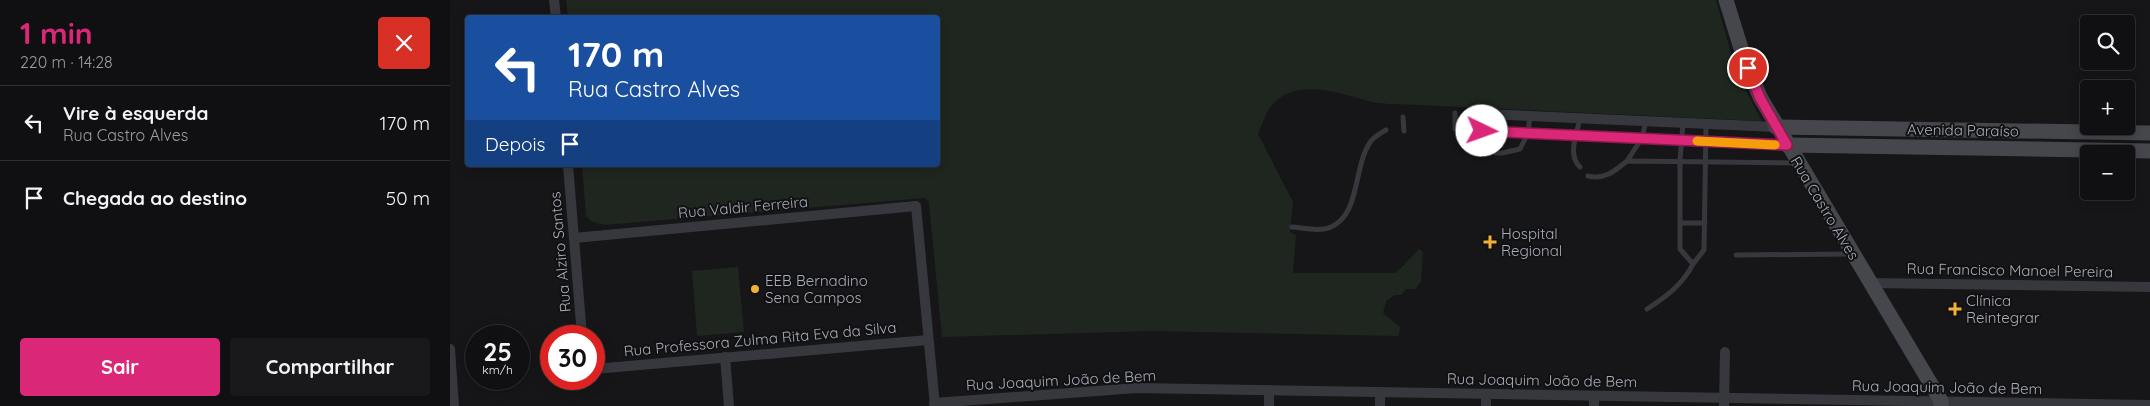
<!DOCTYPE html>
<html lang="pt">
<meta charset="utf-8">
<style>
:root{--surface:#101012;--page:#19191b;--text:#f1f3f6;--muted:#9c9d9f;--line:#303032;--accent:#db2777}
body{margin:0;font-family:Quicksand,sans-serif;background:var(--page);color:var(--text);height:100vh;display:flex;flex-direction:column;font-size:19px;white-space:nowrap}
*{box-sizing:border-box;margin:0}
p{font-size:16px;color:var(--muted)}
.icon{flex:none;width:28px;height:28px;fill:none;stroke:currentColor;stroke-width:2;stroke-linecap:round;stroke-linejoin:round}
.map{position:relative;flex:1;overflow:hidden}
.panel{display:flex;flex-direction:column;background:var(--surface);width:450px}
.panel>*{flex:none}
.top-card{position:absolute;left:15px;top:15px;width:475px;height:152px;border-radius:5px;box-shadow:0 2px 12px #0003,0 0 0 1px var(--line);background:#1a4fa0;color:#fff;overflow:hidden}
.fabs{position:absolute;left:1630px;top:15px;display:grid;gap:10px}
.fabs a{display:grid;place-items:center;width:55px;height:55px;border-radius:5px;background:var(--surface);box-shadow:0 2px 12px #0003,0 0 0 1px var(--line);font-size:25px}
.speed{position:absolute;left:15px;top:325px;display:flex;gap:10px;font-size:25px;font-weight:700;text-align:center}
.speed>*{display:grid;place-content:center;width:65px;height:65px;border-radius:50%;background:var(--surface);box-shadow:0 2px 12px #0003,0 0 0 1px var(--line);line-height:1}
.speed small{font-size:12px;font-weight:400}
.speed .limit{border:8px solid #d22;background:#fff;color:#111}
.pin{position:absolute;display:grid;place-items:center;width:42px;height:42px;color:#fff;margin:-21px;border:2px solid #fff;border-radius:50%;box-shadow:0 1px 5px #0007}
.me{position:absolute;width:55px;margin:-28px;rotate:93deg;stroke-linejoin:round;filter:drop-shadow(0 0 4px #0008)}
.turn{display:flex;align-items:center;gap:18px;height:105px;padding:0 20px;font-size:22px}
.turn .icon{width:65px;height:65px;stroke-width:2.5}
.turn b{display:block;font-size:35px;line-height:42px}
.then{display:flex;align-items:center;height:48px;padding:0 20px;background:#0003;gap:10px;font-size:19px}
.round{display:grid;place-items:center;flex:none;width:52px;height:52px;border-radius:5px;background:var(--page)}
.headline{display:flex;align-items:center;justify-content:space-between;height:85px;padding:0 20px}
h1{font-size:30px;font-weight:700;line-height:38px;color:var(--accent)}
.button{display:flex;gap:10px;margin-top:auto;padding:10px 20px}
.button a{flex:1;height:58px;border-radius:5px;background:var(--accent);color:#fff;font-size:20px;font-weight:700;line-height:58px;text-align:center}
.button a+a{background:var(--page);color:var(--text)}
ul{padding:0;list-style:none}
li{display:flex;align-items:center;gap:15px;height:75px;padding:0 20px;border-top:1px solid var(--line)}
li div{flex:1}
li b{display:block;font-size:19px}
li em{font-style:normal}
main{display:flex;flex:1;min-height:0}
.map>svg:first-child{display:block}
.green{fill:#1e261f}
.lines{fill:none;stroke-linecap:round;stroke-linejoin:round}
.lane{stroke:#37383d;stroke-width:5}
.street{stroke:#37383d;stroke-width:10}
.secondary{stroke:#45474d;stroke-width:15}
.route-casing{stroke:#8e194d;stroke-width:12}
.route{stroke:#db2777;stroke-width:9}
.slow{stroke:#f59e0b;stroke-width:9}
.poi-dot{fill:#f2b134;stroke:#111113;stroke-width:2}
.labels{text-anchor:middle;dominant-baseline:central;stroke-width:4;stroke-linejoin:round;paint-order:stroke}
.street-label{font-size:15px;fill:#a8adb8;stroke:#111113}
.poi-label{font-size:15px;fill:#a8adb8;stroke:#111113;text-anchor:start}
</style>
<main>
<section class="panel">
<div class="headline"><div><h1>1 min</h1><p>220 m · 14:28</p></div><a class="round" style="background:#d93025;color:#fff"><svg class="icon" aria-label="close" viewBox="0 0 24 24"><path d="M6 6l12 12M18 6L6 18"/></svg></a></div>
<ul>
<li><svg class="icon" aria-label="left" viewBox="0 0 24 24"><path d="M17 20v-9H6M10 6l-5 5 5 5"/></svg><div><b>Vire à esquerda</b><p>Rua Castro Alves</p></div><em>170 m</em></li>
<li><svg class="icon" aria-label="arrive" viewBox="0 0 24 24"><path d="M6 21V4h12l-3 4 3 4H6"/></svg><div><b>Chegada ao destino</b></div><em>50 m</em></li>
</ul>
<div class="button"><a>Sair</a><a>Compartilhar</a></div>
</section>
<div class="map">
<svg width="1700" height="406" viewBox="0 0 1700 406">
<rect width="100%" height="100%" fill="#161618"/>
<g class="green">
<path d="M116,0H1266L1287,74L1312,121L968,105C953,104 937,105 922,102C891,94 846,76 821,106C815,114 812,125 808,134L843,202L840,232L846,235L843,273H946L969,249L973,252L971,282L965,289H956L951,295H945L936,301L933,313L950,327L949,336L702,331L492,337L480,214L479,203L475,198L154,225L141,221L136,216L132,165H488V18H118Z"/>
<polygon points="288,267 294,332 247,336 242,271"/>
</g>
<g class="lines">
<g class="lane">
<polyline points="953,117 954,131"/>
<path d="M1130,118C1127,134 1117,155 1130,167"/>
<polyline points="1233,123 1230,160 1230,249 1243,264 1254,250 1256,124"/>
<polyline points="1005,129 1005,113"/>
<polyline points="1032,131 1031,136 1035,146"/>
<polyline points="1046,153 1052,153 1070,149 1078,133 1080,116"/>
<polyline points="1177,161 1192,138 1196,121"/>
<path d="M1138,176C1155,180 1165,171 1177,161L1347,163"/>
<polyline points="1230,223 1255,223"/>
<path d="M842,227C854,228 870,232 881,227C911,214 903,165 921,141C924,137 931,133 936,130"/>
<polyline points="1286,255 1400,254"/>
<path d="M1197,309C1216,297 1233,284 1243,264"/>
</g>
<g class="street">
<polyline points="104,0 106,18"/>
<polyline points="1326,127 1034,114 1032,131 1337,145"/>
<polyline points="118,165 132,336"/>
<polyline points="124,238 466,206 485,406"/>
<polyline points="1419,283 1700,287"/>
<polyline points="0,349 4,406"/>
<polyline points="275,357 279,406"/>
<polyline points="144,369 478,340"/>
<polyline points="484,403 687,388 1700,405"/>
<polyline points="819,406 819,390"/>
<polyline points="930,406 930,392"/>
<polyline points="1036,406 1036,394"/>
<polyline points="1144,406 1144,396"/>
<polyline points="1274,406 1275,352"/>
</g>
<g class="secondary">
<polyline points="1276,0 1294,58 1310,97 1491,401 1491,406"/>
<polyline points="1326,127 1700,133"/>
<polyline points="1337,145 1700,151"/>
</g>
</g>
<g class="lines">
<g class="route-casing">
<polyline id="route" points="1032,131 1337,145 1310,98 1298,68"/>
</g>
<use href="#route" class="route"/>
<polyline class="slow" points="1247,141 1325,145"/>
</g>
<g class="poi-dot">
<path d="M1037.5 234.5h5v5h5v5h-5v5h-5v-5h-5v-5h5z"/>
<circle cx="305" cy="289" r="5"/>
<path d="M1502.5 301.5h5v5h5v5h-5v5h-5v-5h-5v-5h5z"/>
</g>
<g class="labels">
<g class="street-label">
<text transform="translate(1513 130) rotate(1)">Avenida Paraíso</text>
<text transform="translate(293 207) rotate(-5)">Rua Valdir Ferreira</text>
<text transform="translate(1375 208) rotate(59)">Rua Castro Alves</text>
<text transform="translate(110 252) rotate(-95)">Rua Alziro Santos</text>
<text transform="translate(1560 270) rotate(1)">Rua Francisco Manoel Pereira</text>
<text transform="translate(310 339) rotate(-5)">Rua Professora Zulma Rita Eva da Silva</text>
<text transform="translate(611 380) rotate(-3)">Rua Joaquim João de Bem</text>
<text transform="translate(1092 380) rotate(1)">Rua Joaquim João de Bem</text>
<text transform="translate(1497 387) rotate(1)">Rua Joaquim João de Bem</text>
</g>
<g class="poi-label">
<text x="1051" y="233">Hospital<tspan x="1051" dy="17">Regional</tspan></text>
<text x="315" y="280">EEB Bernadino<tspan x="315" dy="17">Sena Campos</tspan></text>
<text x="1516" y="300">Clínica<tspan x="1516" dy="17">Reintegrar</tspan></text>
</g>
</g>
</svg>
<div class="fabs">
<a><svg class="icon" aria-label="search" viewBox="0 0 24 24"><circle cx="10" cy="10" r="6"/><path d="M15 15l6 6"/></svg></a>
<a>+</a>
<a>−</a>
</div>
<div class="speed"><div>25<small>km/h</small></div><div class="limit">30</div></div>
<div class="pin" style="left:1298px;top:68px;background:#d93025"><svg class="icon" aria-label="arrive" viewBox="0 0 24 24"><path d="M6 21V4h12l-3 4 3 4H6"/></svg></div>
<svg class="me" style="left:1032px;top:131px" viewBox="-20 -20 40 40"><circle r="19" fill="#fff"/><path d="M0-13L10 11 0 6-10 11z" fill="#db2777"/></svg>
<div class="top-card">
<div class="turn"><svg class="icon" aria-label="left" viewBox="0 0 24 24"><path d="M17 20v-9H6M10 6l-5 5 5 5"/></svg><div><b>170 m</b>Rua Castro Alves</div></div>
<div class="then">Depois<svg class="icon" aria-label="arrive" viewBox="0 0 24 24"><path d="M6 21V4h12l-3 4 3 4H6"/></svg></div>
</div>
</div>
</main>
